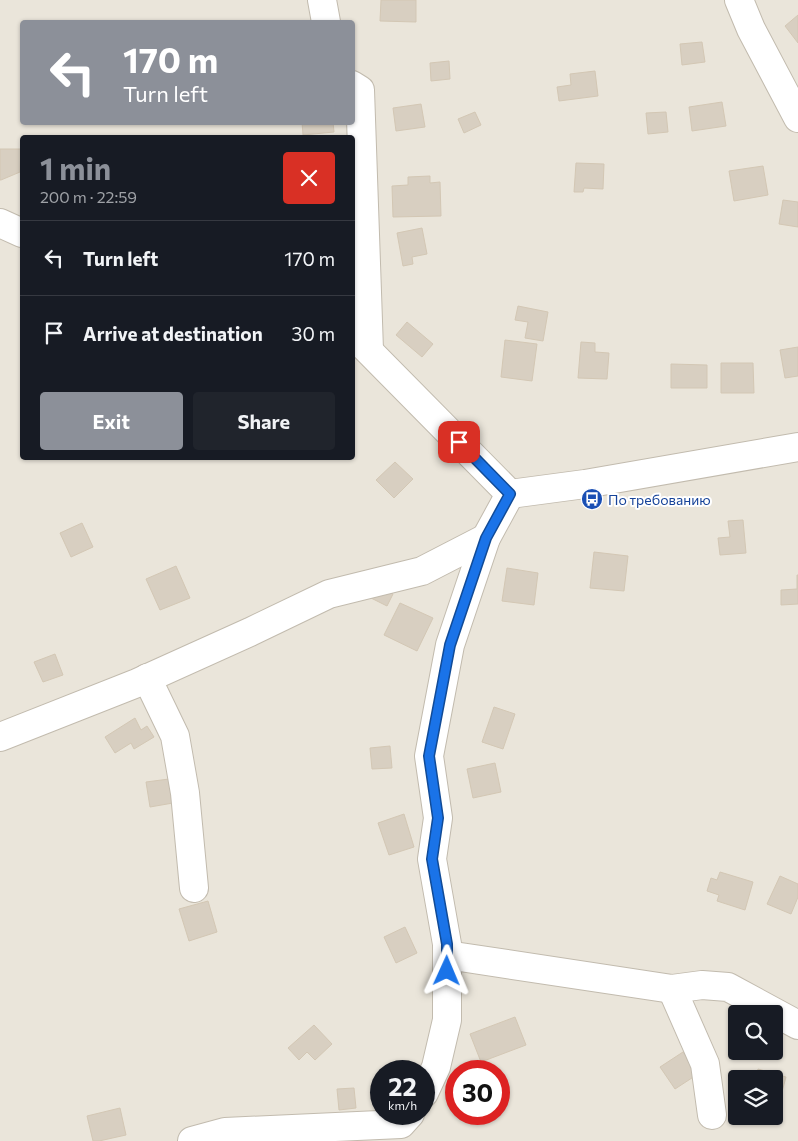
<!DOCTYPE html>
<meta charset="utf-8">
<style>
:root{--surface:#171b24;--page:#20242c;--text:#f1f3f6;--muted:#9ea1a6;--line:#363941;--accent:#8c9099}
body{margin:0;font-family:Commissioner,sans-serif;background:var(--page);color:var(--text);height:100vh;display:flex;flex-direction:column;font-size:19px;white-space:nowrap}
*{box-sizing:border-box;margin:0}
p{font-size:16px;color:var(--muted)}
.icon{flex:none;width:28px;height:28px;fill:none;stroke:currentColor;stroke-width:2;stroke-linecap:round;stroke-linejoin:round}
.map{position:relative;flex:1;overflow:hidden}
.side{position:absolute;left:20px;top:135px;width:335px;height:325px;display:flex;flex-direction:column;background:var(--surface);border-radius:5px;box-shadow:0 1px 4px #0004}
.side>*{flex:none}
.banner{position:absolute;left:20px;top:20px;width:335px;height:105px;border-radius:5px;box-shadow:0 1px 4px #0004;background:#8c9099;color:#fff;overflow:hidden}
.fabs{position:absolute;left:728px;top:1005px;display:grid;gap:10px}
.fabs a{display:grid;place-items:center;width:55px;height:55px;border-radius:5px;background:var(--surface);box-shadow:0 1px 4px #0004;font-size:25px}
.speed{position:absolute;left:370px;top:1060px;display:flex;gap:10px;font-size:25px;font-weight:700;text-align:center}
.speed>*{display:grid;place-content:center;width:65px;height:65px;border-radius:50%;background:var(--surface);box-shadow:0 1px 4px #0004;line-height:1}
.speed small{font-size:12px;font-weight:400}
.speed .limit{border:8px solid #d22;background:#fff;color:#111}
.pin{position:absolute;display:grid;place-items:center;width:42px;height:42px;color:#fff;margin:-21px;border-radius:10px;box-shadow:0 2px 8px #0006}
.me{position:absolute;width:55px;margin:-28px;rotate:1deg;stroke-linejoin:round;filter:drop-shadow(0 0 4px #0008)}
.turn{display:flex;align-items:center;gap:18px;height:105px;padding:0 20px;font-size:22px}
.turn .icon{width:65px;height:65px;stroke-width:2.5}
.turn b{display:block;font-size:35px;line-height:42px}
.round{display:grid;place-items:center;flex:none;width:52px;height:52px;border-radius:5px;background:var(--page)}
.summary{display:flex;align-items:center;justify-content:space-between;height:85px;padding:0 20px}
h1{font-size:30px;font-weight:700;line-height:38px;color:var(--accent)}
.primary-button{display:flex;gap:10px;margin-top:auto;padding:10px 20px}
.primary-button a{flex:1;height:58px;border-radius:5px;background:var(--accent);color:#fff;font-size:20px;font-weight:700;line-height:58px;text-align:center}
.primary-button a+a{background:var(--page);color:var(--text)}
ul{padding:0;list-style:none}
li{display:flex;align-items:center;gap:15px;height:75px;padding:0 20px;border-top:1px solid var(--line)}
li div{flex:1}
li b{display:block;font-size:19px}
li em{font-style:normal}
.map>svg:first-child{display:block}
.residential{fill:#eae5da;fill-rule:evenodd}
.building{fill:#d8cfc1;stroke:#d3c7b4}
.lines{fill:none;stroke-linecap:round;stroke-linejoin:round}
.minor-casing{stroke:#c2bbae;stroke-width:30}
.minor{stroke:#fff;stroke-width:28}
.route-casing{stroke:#114b97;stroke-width:12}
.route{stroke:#1a73e8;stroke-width:9}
.labels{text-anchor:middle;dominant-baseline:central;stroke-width:4;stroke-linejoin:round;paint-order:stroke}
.transit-label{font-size:14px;fill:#164399;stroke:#fff;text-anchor:start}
</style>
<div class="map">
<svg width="798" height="1141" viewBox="0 0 798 1141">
<rect width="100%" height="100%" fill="#f6f3ec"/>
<path class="residential" d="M0,0H798V1141H0ZM22,22H352V122H22ZM22,138H352V458H22ZM736,1014H774V1051H736ZM381,1071H424V1114H381ZM456,1071H499V1114H456ZM736,1079H774V1116H736Z"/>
<g class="building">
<polygon points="381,0 416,0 416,22 380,21"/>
<polygon points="798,15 798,43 785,26"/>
<polygon points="702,42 705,62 682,65 680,44"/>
<polygon points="449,61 450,79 431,81 430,63"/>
<polygon points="595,71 598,96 559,101 557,87 571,85 570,74"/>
<polygon points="722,102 726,126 692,131 689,107"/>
<polygon points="421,104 425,127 396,131 393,108"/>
<polygon points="475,112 481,125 464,133 458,119"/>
<polygon points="666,112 668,132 648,134 646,113"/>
<polygon points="302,122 333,122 334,132 303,135"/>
<polygon points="0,149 21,149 20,172 1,180 0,180"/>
<polygon points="576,163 604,164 603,189 584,188 583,192 574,192"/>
<polygon points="763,166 768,195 734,201 729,171"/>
<polygon points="430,176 430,183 440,182 441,216 393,217 392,186 408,185 408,177"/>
<polygon points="783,200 798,202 798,227 779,224"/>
<polygon points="422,228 427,254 412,257 413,264 403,266 397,233"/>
<polygon points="518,306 548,312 543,341 525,338 528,322 515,320"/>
<polygon points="407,322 433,344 422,357 396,335"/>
<polygon points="505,340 537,344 532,381 501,377"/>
<polygon points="581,342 595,343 595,352 609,353 607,379 578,378"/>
<polygon points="798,347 798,376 785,378 780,350"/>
<polygon points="721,363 753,363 754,393 721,393"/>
<polygon points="671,364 707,365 707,388 671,388"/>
<polygon points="395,462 413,479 394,498 376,480"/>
<polygon points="743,520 746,553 720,555 718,538 730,537 728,521"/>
<polygon points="82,523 93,547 71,557 60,533"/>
<polygon points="594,552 628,556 624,591 590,588"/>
<polygon points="176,566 190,598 160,610 146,579"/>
<polygon points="507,568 538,573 534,605 502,601"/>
<polygon points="797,575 798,575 798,604 781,605 781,590 797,589"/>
<polygon points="377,586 393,594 387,606 371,598"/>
<polygon points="400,603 433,618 417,651 384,635"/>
<polygon points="55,654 63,675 43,682 34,662"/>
<polygon points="494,707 515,714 503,749 482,742"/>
<polygon points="135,718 141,730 147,726 154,737 134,749 131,743 115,753 105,737"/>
<polygon points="390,746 392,768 372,769 370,748"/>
<polygon points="495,763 501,792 473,798 467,769"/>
<polygon points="169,779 173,803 150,807 146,782"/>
<polygon points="404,814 414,847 389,855 378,823"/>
<polygon points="720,872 753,882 745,910 717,901 719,895 707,891 711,878 717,880"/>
<polygon points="780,876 798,884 798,897 791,914 767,904"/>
<polygon points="208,901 217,932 189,941 179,909"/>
<polygon points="405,927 417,953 396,963 384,937"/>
<polygon points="515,1017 526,1045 481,1062 470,1034"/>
<polygon points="314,1025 332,1044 315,1060 307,1052 299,1060 288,1048"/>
<polygon points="683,1052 698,1074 675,1089 660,1067"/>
<polygon points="758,1069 786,1077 780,1099 774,1097 774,1079 755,1079"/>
<polygon points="354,1088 356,1108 339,1110 337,1089"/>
<polygon points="120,1108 126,1135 99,1141 93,1141 87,1116"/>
</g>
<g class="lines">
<g class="minor-casing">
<g id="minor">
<polyline points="322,0 326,22"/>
<polyline points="739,0 751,29 798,118"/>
<polyline points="352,85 360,90 369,350"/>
<polyline points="0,223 22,233"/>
<polyline points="355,337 510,494"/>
<polyline points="510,494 585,484 798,447"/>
<polyline points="147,678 175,736 185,793 194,888"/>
<polyline points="0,737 137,683 250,632 329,594 422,571 486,538"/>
<polyline points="447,955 672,989 702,985 728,987 798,1025"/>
<polyline points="672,989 705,1064 712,1115"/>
<polyline points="424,1093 436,1067 447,1020 447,944 432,859 438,818 429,756 450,645 486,538 510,494"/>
<polyline points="192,1141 225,1132 401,1124 410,1114"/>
</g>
</g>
<use href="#minor" class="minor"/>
</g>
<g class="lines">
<g class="route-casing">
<polyline id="route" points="447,971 447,944 432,859 438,818 429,756 450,645 486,538 510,494 459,442"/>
</g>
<use href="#route" class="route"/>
</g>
<defs>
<g id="bus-disc" transform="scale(1.125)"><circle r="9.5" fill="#1a4fb4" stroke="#fff"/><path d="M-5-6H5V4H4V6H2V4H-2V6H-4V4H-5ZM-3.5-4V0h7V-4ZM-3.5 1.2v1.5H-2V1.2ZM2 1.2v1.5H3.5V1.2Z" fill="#fff"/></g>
</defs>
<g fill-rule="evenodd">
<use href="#bus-disc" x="592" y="499"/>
</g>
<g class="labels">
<g class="transit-label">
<text x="608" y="499">По требованию</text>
</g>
</g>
</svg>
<div class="fabs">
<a><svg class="icon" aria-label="search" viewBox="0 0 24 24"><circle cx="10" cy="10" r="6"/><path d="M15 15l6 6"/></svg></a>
<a><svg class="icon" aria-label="layers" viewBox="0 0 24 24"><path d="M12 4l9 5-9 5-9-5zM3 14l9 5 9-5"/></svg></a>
</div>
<div class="speed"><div>22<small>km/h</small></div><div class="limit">30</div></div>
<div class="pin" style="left:459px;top:442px;background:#d93025"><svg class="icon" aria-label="arrive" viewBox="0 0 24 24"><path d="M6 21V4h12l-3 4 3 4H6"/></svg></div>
<svg class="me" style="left:447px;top:971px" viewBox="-20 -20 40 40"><path d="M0-17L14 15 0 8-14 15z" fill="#1a73e8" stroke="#fff" stroke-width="4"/></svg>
<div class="banner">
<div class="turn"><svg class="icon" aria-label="left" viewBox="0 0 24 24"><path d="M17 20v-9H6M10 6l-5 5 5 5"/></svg><div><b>170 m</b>Turn left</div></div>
</div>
<section class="side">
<div class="summary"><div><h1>1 min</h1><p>200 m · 22:59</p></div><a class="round" style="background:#d93025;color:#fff"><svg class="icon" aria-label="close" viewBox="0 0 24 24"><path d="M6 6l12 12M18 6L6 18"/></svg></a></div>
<ul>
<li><svg class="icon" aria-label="left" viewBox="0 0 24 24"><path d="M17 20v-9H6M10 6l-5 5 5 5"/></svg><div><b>Turn left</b></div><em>170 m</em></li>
<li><svg class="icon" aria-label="arrive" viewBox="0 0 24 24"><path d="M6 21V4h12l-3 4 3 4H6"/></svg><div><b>Arrive at destination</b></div><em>30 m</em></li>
</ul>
<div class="primary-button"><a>Exit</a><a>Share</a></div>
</section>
</div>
